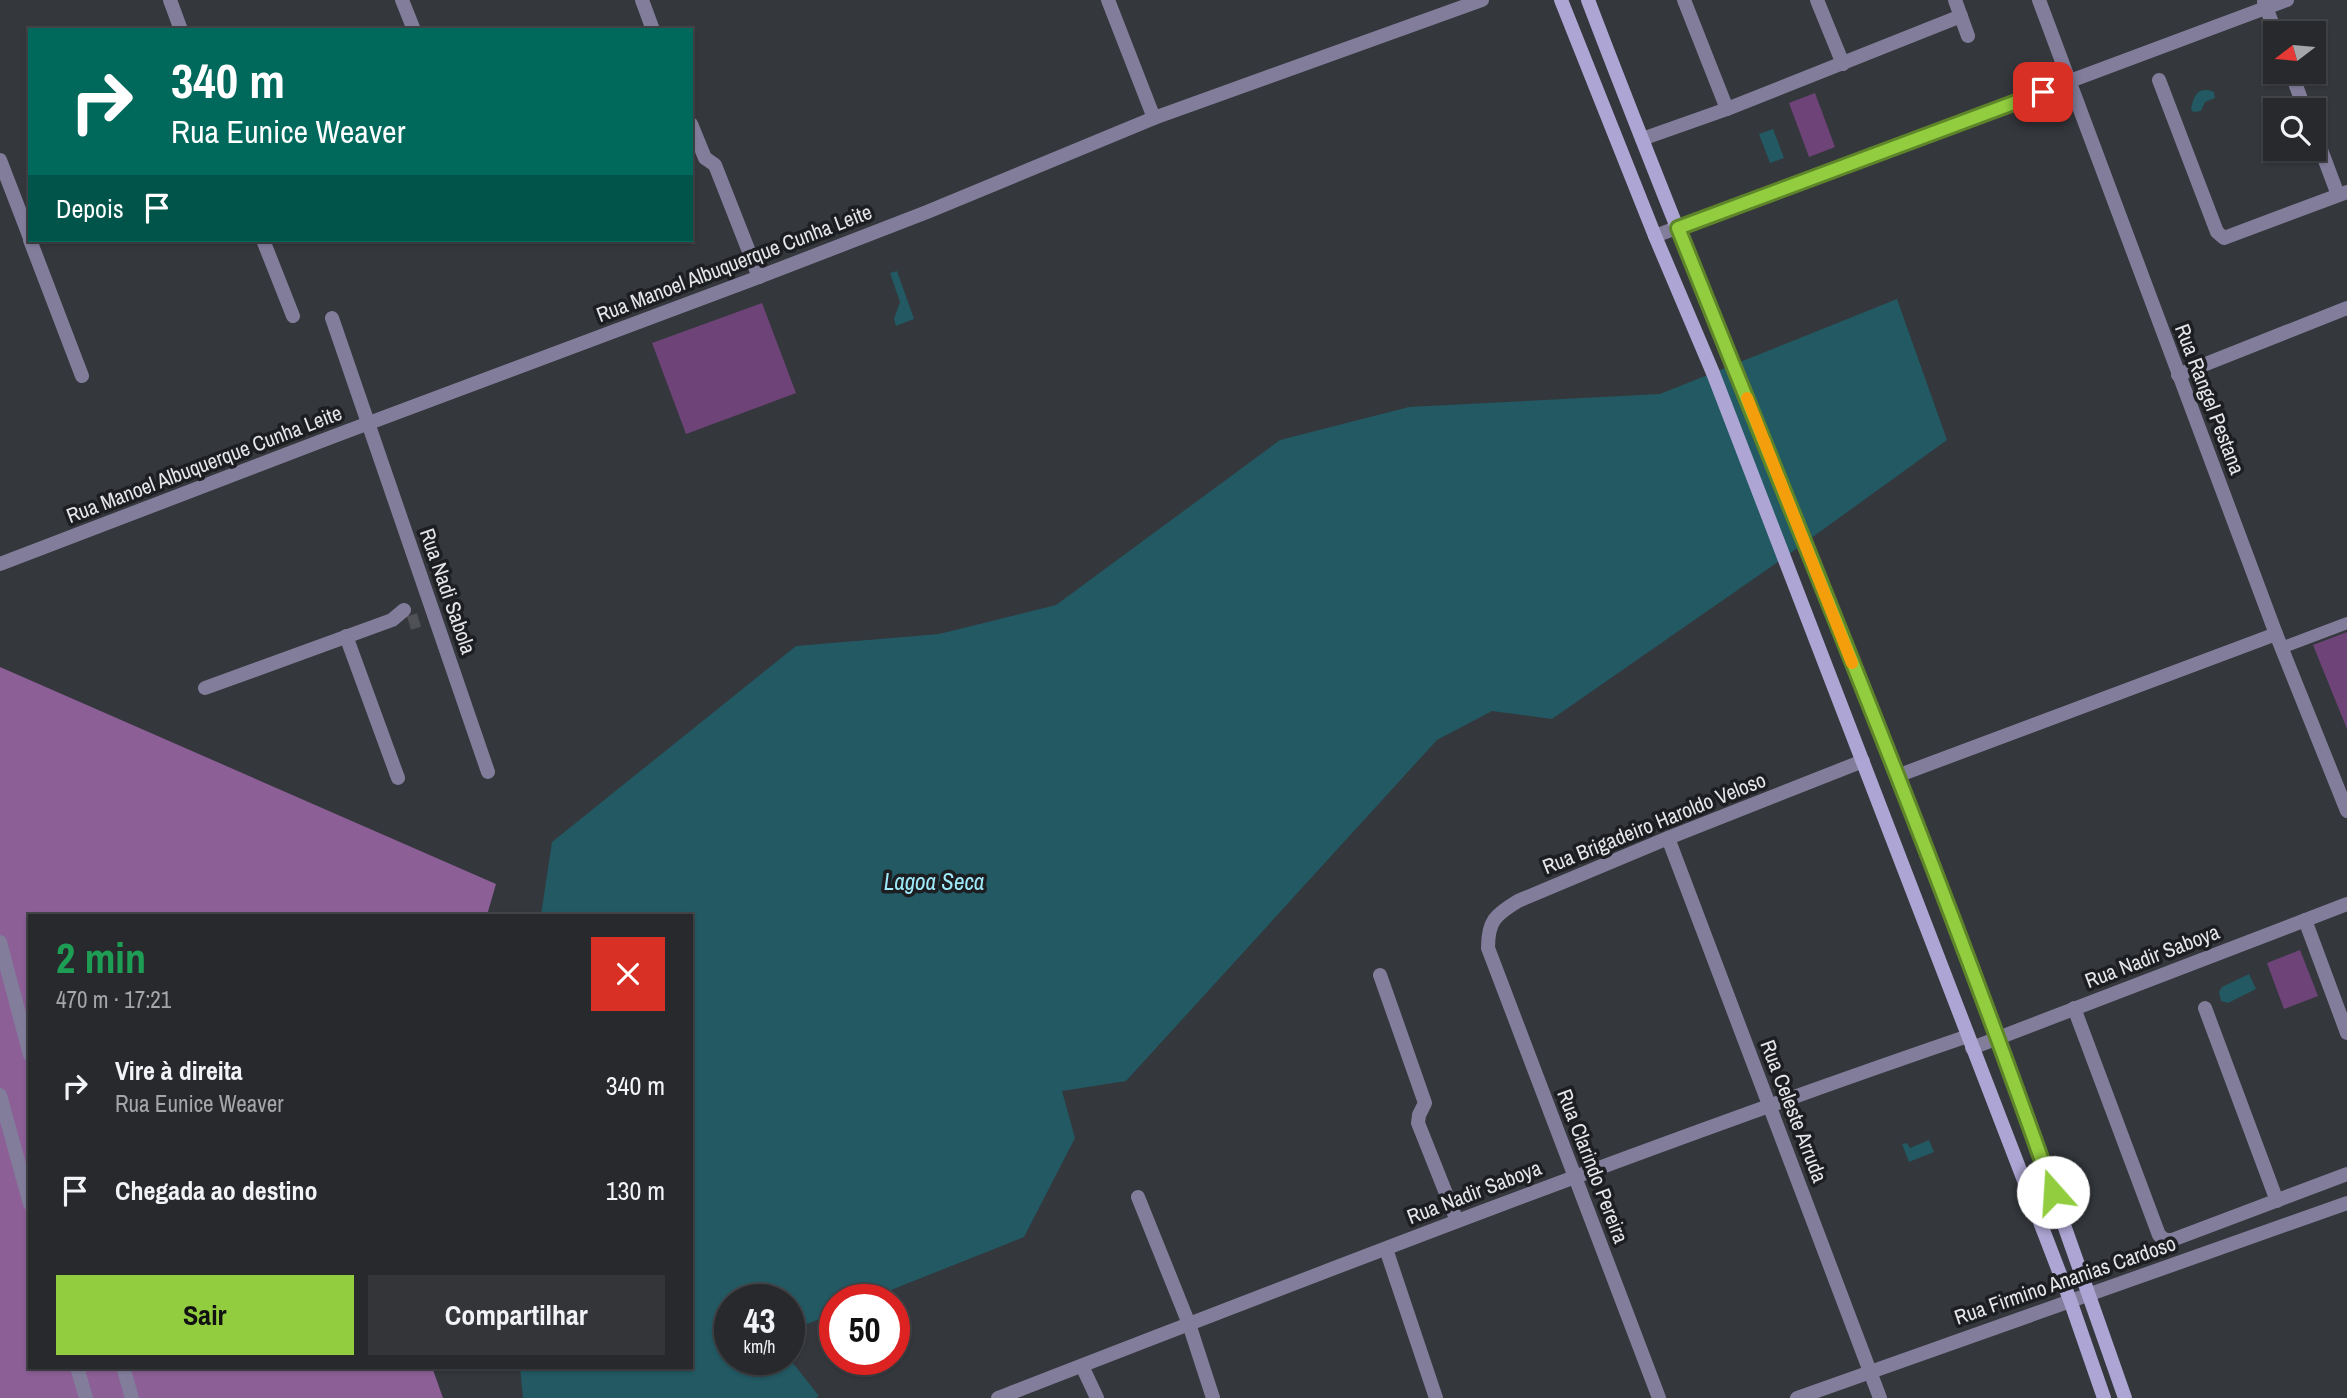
<!DOCTYPE html>
<html lang="pt">
<meta charset="utf-8">
<style>
:root{--surface:#27292d;--page:#333539;--text:#f1f3f6;--muted:#a4a6aa;--line:#434549;--accent:#91cd3f}
body{margin:0;font-family:"Archivo Narrow",sans-serif;background:var(--page);color:var(--text);height:100vh;display:flex;flex-direction:column;font-size:26px;white-space:nowrap}
*{box-sizing:border-box;margin:0}
p{font-size:23px;color:var(--muted)}
.icon{flex:none;width:38px;height:38px;fill:none;stroke:currentColor;stroke-width:2;stroke-linecap:round;stroke-linejoin:round}
.map{position:relative;flex:1;overflow:hidden}
.panel{position:absolute;left:28px;top:914px;width:665px;height:455px;display:flex;flex-direction:column;background:var(--surface);border-radius:0px;box-shadow:0 2px 5px #0004,0 0 0 2px var(--line)}
.panel>*{flex:none}
.hud{position:absolute;left:28px;top:28px;width:665px;height:214px;border-radius:0px;box-shadow:0 2px 5px #0004,0 0 0 2px var(--line);background:#00695c;color:#fff;overflow:hidden}
.needle{width:46px;rotate:254deg}
.controls{position:absolute;left:2263px;top:21px;display:grid;gap:14px}
.controls a{display:grid;place-items:center;width:63px;height:63px;border-radius:0px;background:var(--surface);box-shadow:0 2px 5px #0004,0 0 0 2px var(--line);font-size:35px}
.speed{position:absolute;left:714px;top:1284px;display:flex;gap:14px;font-size:35px;font-weight:700;text-align:center}
.speed>*{display:grid;place-content:center;width:91px;height:91px;border-radius:50%;background:var(--surface);box-shadow:0 2px 5px #0004,0 0 0 2px var(--line);line-height:1}
.speed small{font-size:18px;font-weight:400}
.speed .limit{border:10px solid #d22;background:#fff;color:#111}
.pin{position:absolute;display:grid;place-items:center;width:60px;height:60px;color:#fff;margin:-30px;border-radius:14px;box-shadow:0 4px 10px #0006}
.me{position:absolute;width:77px;margin:-38px;rotate:341deg;stroke-linejoin:round;filter:drop-shadow(0 0 5px #0008)}
.turn{display:flex;align-items:center;gap:24px;height:147px;padding:0 28px;font-size:32px}
.turn .icon{width:91px;height:91px;stroke-width:2.5}
.turn b{display:block;font-size:49px;line-height:60px}
.then{display:flex;align-items:center;height:66px;padding:0 28px;background:#0003;gap:14px;font-size:26px}
.round{display:grid;place-items:center;flex:none;width:74px;height:74px;border-radius:0px;background:var(--page)}
.headline{display:flex;align-items:center;justify-content:space-between;height:119px;padding:0 28px}
h1{font-size:42px;font-weight:700;line-height:52px;color:#1e9e55}
.cta{display:flex;gap:14px;margin-top:auto;padding:14px 28px}
.cta a{flex:1;height:80px;border-radius:0px;background:var(--accent);color:#111;font-size:28px;font-weight:700;line-height:80px;text-align:center}
.cta a+a{background:var(--page);color:var(--text)}
ul{padding:0;list-style:none}
li{display:flex;align-items:center;gap:21px;height:105px;padding:0 28px}
li div{flex:1}
li b{display:block;font-size:26px}
li em{font-style:normal}
.map>svg:first-child{display:block}
.green{fill:#6e4378}
.forest{fill:#8c5f96}
.water{fill:#225963}
.lines{fill:none;stroke-linecap:round;stroke-linejoin:round}
.minor-tunnel{stroke:#4f5156;stroke-width:14;stroke-dasharray:14 7;stroke-linecap:butt}
.service{stroke:#827d9b;stroke-width:12}
.minor{stroke:#827d9b;stroke-width:14}
.tertiary{stroke:#827d9b;stroke-width:14}
.secondary{stroke:#ada5d3;stroke-width:14}
.route-casing{stroke:#5e8529;stroke-width:18}
.route{stroke:#91cd3f;stroke-width:12}
.slow{stroke:#f59e0b;stroke-width:12}
.labels{text-anchor:middle;dominant-baseline:central;stroke-width:7;stroke-linejoin:round;paint-order:stroke}
.street-label{font-size:21px;fill:#e5e6ea;stroke:#1d1e21}
.water-label{font-size:23px;font-style:italic;fill:#a0ebfa;stroke:#1d1e21}
</style>
<div class="map">
<svg width="2347" height="1398" viewBox="0 0 2347 1398">
<rect width="100%" height="100%" fill="#34373c"/>
<g class="green">
<polygon points="1815,93 1835,147 1809,157 1789,103"/>
<polygon points="762,303 796,393 686,434 652,343"/>
<polygon points="2347,632 2347,729 2313,645"/>
<polygon points="2300,950 2318,996 2284,1009 2267,963"/>
</g>
<polygon class="forest" points="0,667 496,884 487,915 30,915 30,1367 432,1367 443,1398 0,1398"/>
<g class="water">
<path d="M2208,90L2214,92L2215,98L2205,102L2201,111L2193,112L2191,108C2194,97 2196,89 2208,90Z"/>
<polygon points="1773,129 1784,158 1770,163 1759,134"/>
<polygon points="897,271 914,319 896,326 894,319 900,302 890,273"/>
<polygon points="1897,299 1947,440 1785,557 1552,719 1492,711 1437,740 1126,1081 1062,1091 1075,1138 1024,1237 866,1300 835,1300 835,1313 789,1331 789,1300 730,1300 730,1360 789,1360 789,1358 819,1396 816,1398 523,1398 520,1367 691,1367 691,915 541,915 552,842 796,646 939,634 1056,605 1280,440 1409,407 1660,394"/>
<polygon points="2249,974 2256,989 2228,1003 2221,1001 2219,992 2222,987"/>
<polygon points="1929,1140 1934,1152 1909,1162 1902,1144 1907,1143 1910,1148"/>
</g>
<g class="lines">
<polyline class="minor-tunnel" points="409,623 419,620"/>
<polyline class="service" points="2281,648 2347,623"/>
<g class="minor">
<polyline points="170,0 181,30"/>
<polyline points="402,0 414,30"/>
<polyline points="642,0 653,30"/>
<polyline points="1108,0 1154,118"/>
<polyline points="1684,0 1727,109"/>
<polyline points="1817,0 1843,64"/>
<polyline points="1955,0 1968,36"/>
<polyline points="2039,0 2276,634 2347,811"/>
<polyline points="2264,2 2276,33"/>
<polyline points="2291,72 2305,110"/>
<polyline points="2159,80 2217,232 2224,238 2347,192"/>
<polyline points="691,124 705,158 715,165 759,277"/>
<polyline points="2314,131 2338,195"/>
<polyline points="1642,139 1727,109 1961,16"/>
<polyline points="0,160 30,238"/>
<polyline points="1655,236 2287,0"/>
<polyline points="30,240 82,376"/>
<polyline points="263,240 293,316"/>
<polyline points="332,318 488,772"/>
<polyline points="2178,375 2347,308"/>
<polyline points="0,564 337,435 759,277 927,212 1154,118 1482,0"/>
<polyline points="346,636 398,778"/>
<polyline points="205,688 392,620 404,610"/>
<polyline points="1897,776 2276,634"/>
<polyline points="1668,838 1880,1398"/>
<polyline points="2305,920 2347,1033"/>
<polyline points="1380,975 1425,1103 1419,1115 1418,1123 1457,1221"/>
<polyline points="2074,1008 2159,1235 2165,1240 2172,1240 2347,1174"/>
<polyline points="2205,1008 2277,1201"/>
<polyline points="1972,1048 2347,904"/>
<polyline points="1138,1197 1189,1324 1213,1398"/>
<polyline points="1386,1249 1436,1398"/>
<polyline points="1082,1366 1097,1398"/>
<path d="M998,1398C1320,1273 1641,1148 1968,1036"/>
<path d="M1659,1398L1488,948C1488,921 1495,915 1518,901L1668,838L1863,761"/>
<polyline points="1797,1398 2347,1203"/>
</g>
<g class="tertiary">
<polyline points="0,942 30,1055"/>
<polyline points="0,1095 30,1204"/>
<polyline points="77,1367 86,1398"/>
<polyline points="123,1367 132,1398"/>
</g>
<g class="secondary">
<polyline points="1561,0 1655,236 1713,373 2070,1300 2104,1398"/>
<path d="M1588,0C1687,260 1795,517 1898,776C1979,982 2052,1190 2125,1398"/>
</g>
</g>
<g class="lines">
<g class="route-casing">
<path id="route" d="M2043,92L1678,228C1806,548 1939,867 2053,1192"/>
</g>
<use href="#route" class="route"/>
<polyline class="slow" points="1747,398 1852,663"/>
</g>
<g class="labels">
<g class="street-label">
<text transform="translate(734 263) rotate(-21)">Rua Manoel Albuquerque Cunha Leite</text>
<text transform="translate(2210 399) rotate(69)">Rua Rangel Pestana</text>
<text transform="translate(204 464) rotate(-21)">Rua Manoel Albuquerque Cunha Leite</text>
<text transform="translate(448 591) rotate(71)">Rua Nadi Sabola</text>
<text transform="translate(1654 823) rotate(-22)">Rua Brigadeiro Haroldo Veloso</text>
<text transform="translate(2152 956) rotate(-21)">Rua Nadir Saboya</text>
<text transform="translate(1794 1111) rotate(69)">Rua Celeste Arruda</text>
<text transform="translate(1593 1166) rotate(69)">Rua Clarindo Pereira</text>
<text transform="translate(1474 1192) rotate(-21)">Rua Nadir Saboya</text>
<text transform="translate(2065 1280) rotate(-19)">Rua Firmino Ananias Cardoso</text>
</g>
<g class="water-label">
<text x="934" y="881">Lagoa Seca</text>
</g>
</g>
</svg>
<div class="controls">
<a><svg class="needle" viewBox="-14 -14 28 28"><path d="M0-13l5 13h-10z" fill="#e53935"/><path d="M0 13l5-13h-10z" fill="#a4a6aa"/></svg></a>
<a><svg class="icon" aria-label="search" viewBox="0 0 24 24"><circle cx="10" cy="10" r="6"/><path d="M15 15l6 6"/></svg></a>
</div>
<div class="speed"><div>43<small>km/h</small></div><div class="limit">50</div></div>
<div class="pin" style="left:2043px;top:92px;background:#d93025"><svg class="icon" aria-label="arrive" viewBox="0 0 24 24"><path d="M6 21V4h12l-3 4 3 4H6"/></svg></div>
<svg class="me" style="left:2053px;top:1192px" viewBox="-20 -20 40 40"><circle r="19" fill="#fff"/><path d="M0-13L10 11 0 6-10 11z" fill="#91cd3f"/></svg>
<div class="hud">
<div class="turn"><svg class="icon" aria-label="right" viewBox="0 0 24 24"><path d="M7 20v-9h11M14 6l5 5-5 5"/></svg><div><b>340 m</b>Rua Eunice Weaver</div></div>
<div class="then">Depois<svg class="icon" aria-label="arrive" viewBox="0 0 24 24"><path d="M6 21V4h12l-3 4 3 4H6"/></svg></div>
</div>
<section class="panel">
<div class="headline"><div><h1>2 min</h1><p>470 m · 17:21</p></div><a class="round" style="background:#d93025;color:#fff"><svg class="icon" aria-label="close" viewBox="0 0 24 24"><path d="M6 6l12 12M18 6L6 18"/></svg></a></div>
<ul>
<li><svg class="icon" aria-label="right" viewBox="0 0 24 24"><path d="M7 20v-9h11M14 6l5 5-5 5"/></svg><div><b>Vire à direita</b><p>Rua Eunice Weaver</p></div><em>340 m</em></li>
<li><svg class="icon" aria-label="arrive" viewBox="0 0 24 24"><path d="M6 21V4h12l-3 4 3 4H6"/></svg><div><b>Chegada ao destino</b></div><em>130 m</em></li>
</ul>
<div class="cta"><a>Sair</a><a>Compartilhar</a></div>
</section>
</div>
